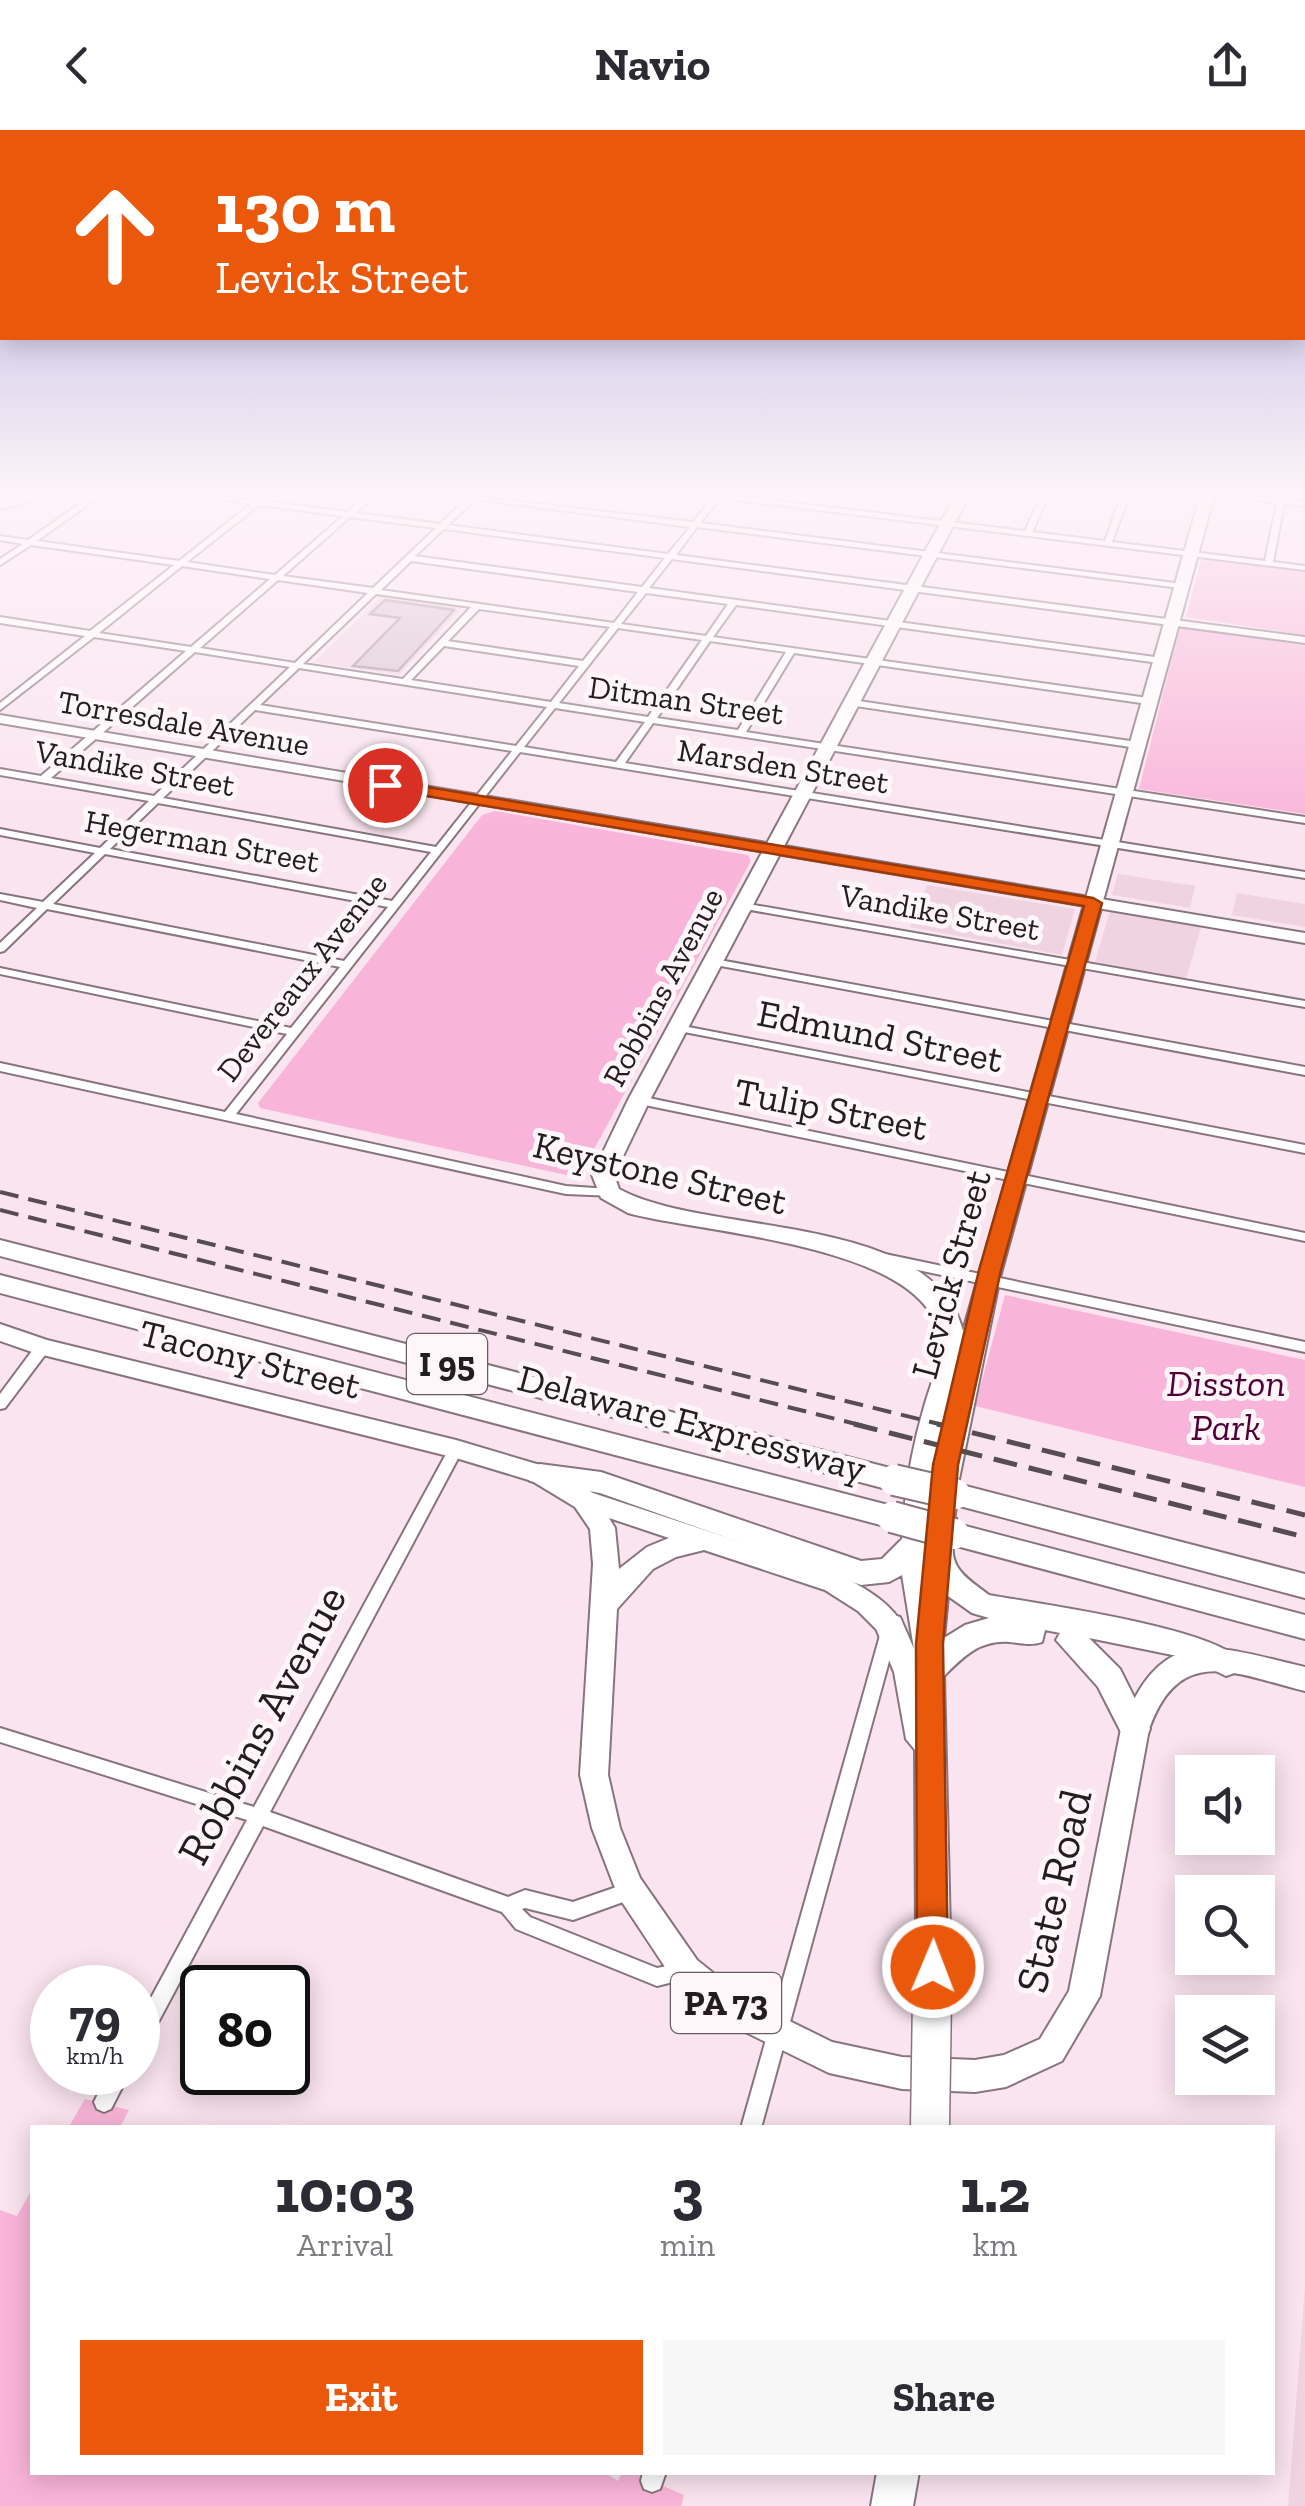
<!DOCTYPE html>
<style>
:root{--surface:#fff;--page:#f7f7f7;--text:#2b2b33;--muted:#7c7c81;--accent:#ea580c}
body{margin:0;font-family:"Zilla Slab",serif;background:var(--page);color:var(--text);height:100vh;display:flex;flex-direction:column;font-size:38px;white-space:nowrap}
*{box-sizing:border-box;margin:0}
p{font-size:32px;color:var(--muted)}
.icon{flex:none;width:55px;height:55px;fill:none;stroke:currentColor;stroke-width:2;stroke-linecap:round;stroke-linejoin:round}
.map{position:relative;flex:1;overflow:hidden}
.panel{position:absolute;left:30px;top:1995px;width:1245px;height:350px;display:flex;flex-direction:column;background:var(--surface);border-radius:0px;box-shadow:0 5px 25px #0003}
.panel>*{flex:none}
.banner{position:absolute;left:0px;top:0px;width:1305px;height:210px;box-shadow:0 5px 25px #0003;background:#ea580c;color:#fff;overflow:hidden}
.controls{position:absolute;left:1175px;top:1625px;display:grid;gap:20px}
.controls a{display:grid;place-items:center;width:100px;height:100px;border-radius:0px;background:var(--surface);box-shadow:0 5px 25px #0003;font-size:50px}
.speed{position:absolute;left:30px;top:1835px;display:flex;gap:20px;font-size:50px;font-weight:700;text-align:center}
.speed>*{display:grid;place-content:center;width:130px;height:130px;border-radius:50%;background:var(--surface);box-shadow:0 5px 25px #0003;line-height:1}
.speed small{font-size:25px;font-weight:400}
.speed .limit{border:5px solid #111;border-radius:15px;background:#fff;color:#111}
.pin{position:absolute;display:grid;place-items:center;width:85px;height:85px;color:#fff;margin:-42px;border:5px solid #fff;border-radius:50%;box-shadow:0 2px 10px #0007}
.me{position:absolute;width:110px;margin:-55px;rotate:1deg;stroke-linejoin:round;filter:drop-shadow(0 0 8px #0008)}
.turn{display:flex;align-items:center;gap:35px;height:210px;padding:0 50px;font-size:45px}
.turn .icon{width:130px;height:130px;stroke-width:2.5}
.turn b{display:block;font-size:70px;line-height:85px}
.eta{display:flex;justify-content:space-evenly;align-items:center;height:170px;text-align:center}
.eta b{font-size:60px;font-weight:700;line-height:70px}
.button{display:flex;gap:20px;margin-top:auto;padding:20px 50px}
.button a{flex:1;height:115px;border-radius:0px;background:var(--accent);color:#fff;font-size:40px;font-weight:700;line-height:115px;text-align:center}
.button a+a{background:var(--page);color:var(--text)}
header{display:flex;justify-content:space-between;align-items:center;height:130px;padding:0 50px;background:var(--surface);font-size:45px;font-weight:700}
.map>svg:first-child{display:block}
.built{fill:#f0d3e1}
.green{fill:#f9b5d9}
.building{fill:#d9c3ce;stroke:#a7939d;stroke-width:2.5}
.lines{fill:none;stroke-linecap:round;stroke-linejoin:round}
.street-casing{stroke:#87747e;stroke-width:4}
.secondary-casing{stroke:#87747e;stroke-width:4}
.primary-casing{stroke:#87747e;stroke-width:4}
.highway-casing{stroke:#87747e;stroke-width:4}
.street{fill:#fff;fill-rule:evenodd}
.secondary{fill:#fff;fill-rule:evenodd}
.primary{fill:#fff;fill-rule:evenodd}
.highway{fill:#fff;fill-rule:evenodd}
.rail-far1{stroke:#574c51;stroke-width:4;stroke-dasharray:19 10;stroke-linecap:butt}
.rail{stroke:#574c51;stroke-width:5;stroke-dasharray:24 12;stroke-linecap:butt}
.highway-bridge-far1-casing{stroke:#87747e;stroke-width:34;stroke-linecap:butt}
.highway-bridge-casing{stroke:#87747e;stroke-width:41;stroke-linecap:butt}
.highway-bridge-far1{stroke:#fff;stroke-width:30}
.highway-bridge{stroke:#fff;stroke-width:38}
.route{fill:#ea580c;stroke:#983908;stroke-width:2.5}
.labels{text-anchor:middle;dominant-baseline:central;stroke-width:10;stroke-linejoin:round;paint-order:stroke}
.far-street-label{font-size:32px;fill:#241c20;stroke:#fff6fa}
.shield{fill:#fff6fa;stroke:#665d61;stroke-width:2.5}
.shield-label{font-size:35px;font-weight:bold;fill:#241c20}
.street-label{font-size:38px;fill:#241c20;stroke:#fff6fa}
.park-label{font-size:38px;font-style:italic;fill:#510037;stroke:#fff6fa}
.near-street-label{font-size:45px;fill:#241c20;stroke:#fff6fa}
</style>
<header><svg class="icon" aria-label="back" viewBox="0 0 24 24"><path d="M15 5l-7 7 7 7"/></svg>Navio<svg class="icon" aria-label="share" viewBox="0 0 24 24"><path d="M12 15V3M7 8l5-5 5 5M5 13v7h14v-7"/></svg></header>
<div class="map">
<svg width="1305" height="2376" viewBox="0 0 1305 2376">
<rect width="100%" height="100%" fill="#fae4ef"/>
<g class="built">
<polygon points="382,466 462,478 399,545 314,532"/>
<polygon points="1118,744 1195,756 1190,778 1112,765"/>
<polygon points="927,755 1075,779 1062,825 910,797"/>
<polygon points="1237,763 1305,774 1305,797 1232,785"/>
<polygon points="1110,781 1201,797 1186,849 1095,832"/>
<polygon points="1305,2157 1305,2376 1288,2376"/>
</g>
<g class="green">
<polygon points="1206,429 1305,441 1305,505 1186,487 1201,430"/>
<polygon points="1180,496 1305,512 1305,684 1139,659"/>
<polygon points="495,681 748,725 751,731 581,1043 571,1046 260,978 258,973 482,685"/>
<polygon points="1005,1165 1305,1230 1305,1357 975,1276"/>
<polygon points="85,1969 129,1980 120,1997 68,1998"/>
<polygon points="32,2059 32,2342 603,2342 618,2351 622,2343 631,2342 684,2365 681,2376 0,2376 0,2080 17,2086"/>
</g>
<polygon class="building" points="385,470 454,480 398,541 353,536 400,488 370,484"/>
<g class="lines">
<g class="street-casing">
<g id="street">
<path d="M91,366H100L37,411L179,431L251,374L205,366L256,370L262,367L266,369L264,371L347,382L366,366H374L355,383L440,394L470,366L693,392L714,366H735L1025,401L1041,366H1049L1032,402L1105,411L1121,366H1129L1112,412L1265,431L1277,373L1230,366L1278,369L1279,366H1285V370L1305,372V376L1284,374L1273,432L1305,436V440L720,368L700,393L1183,454V458H1180L697,397L676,425L1305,507V513L672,429L649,458L1162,528L1163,530L1159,533L736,475L713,507L1148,568L1152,571L1148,574L794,523L746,602L1305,687V693L653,593L625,633L1305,742V748L520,622L236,984L566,1056L609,1059L615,1063L614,1066L566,1064L0,941V933L225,982L287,904L0,844V838L291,898L340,837L47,779L4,821L0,822V813L37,778L0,770V764L43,772L95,723L0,705V699L100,718L149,671L0,645V639L41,646L186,521L94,507L0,580V573L85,506L0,493V487L90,501L174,435L31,415L0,435V429L23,414L0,410V406L28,410ZM475,369L690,397L668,424L448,395ZM259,375L343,386L275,445L187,432ZM350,387L436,398L373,458L283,446ZM444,399L665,428L642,457L415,426ZM411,431L638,462L614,493L381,460ZM182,436L270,449L191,517L99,503ZM278,450L368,463L295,533L200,518ZM646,463L728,474L706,506L621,494ZM376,464L471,477L403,549L303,534ZM479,479L610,497L583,531L448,511ZM618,498L702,510L648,587L559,573ZM710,511L786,522L738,600L657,588ZM444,516L579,536L551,572L411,550ZM195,522L290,537L154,666L51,648ZM299,538L547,577L516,616L260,575ZM555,578L645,592L616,632L524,617ZM255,580L512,621L436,717L163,668ZM158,673L431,722L392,771L110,719ZM105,724L388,777L344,831L53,774Z"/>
<polygon points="852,570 1137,612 1142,615 1137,618 849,575 849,571"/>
<polygon points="743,773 1305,871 1305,877 739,778 738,776"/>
<polygon points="714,829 1305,937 1305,945 710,834 709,832"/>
<polygon points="678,895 1305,1015 1305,1023 674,900 672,898"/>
<polygon points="639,966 1305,1103 1305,1111 635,973 633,970 635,967"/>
<polygon points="885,1124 1305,1212 1305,1222 880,1132 878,1129 880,1126"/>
<polygon points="43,1212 48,1213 50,1217 48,1221 5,1278 0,1279 0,1264 38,1213"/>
<polygon points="456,1313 461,1315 463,1319 270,1682 508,1767 525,1760 573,1772 631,1752 637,1755 640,1761 637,1767 573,1790 525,1778 522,1779 530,1787 657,1838 686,1832 693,1835 695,1841 693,1847 657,1856 516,1799 502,1782 263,1696 145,1917 138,1919 138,1892 247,1690 0,1612 0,1598 254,1677 451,1315"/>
<polygon points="889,1495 895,1497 897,1502 761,1998 741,1998 881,1502 883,1497"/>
<polygon points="109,1942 130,1942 111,1979 104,1982 97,1979 94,1972"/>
<polygon points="643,2342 666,2342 660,2359 652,2362 644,2359 641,2351"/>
</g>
</g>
<g class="secondary-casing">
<polygon id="secondary" points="0,585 1305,803 1305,813 0,593"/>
</g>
<g class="primary-casing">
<g id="primary">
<polygon points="27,366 50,366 0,379 0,371"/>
<path d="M0,1194L47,1210L456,1310L540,1335L593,1363L843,1446C865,1459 891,1472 903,1496L899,1504L890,1507L881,1504L858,1481L825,1460L704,1420L676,1427L653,1439L617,1479L608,1645L620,1698L640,1748L697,1830L747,1870L832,1912L902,1927L975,1930L1004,1925L1040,1909L1069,1861L1121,1599C1161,1492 1212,1515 1305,1537V1561C1235,1544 1180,1513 1149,1599L1100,1866L1062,1931L1006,1957L975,1962L902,1959L829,1943L725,1892L675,1852L618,1766L592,1698L580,1645L593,1434L590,1399L575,1377L532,1351L456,1328L35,1223L0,1211ZM609,1388L669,1408L647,1417L619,1439L615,1398Z"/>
</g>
</g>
<g class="highway-casing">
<g id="highway">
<path d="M955,366H969L650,970L614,1045L619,1059C706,1107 932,1081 963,1201L1200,366H1214L1000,1147L958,1354L1305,1444V1468L956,1375L954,1393L1305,1485V1509L953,1415C950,1440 971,1451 989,1465C1033,1473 1224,1499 1241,1533L1237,1542L1226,1546L1192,1529L1089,1508L1120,1539L1150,1599L1146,1608L1135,1612L1124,1608L1098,1557L1056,1510L1060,1503L1045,1500L1042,1512C1031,1516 1021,1513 1009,1512C980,1510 964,1526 944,1546L950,1803L945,1814L933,1819L921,1814L916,1803L915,1620L906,1609L894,1542L875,1496L880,1487L890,1484L900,1487L914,1519L902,1445L889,1452L861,1455L600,1363L530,1351L526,1344L530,1337L540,1334L601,1342L861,1431L882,1429L902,1409V1393L892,1398L0,1163V1145L892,1376L904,1382C907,1347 914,1311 924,1277C930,1255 941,1232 939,1210C933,1114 698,1103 628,1083L601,1068L592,1045L628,970ZM948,1466L972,1483L989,1488L965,1495L944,1508Z"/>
<polygon points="0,1110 894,1339 904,1343 908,1350 904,1357 894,1361 0,1126"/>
<polygon points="877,2342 919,2342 913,2376 871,2376"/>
</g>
</g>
<use href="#street" class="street"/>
<use href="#secondary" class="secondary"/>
<use href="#primary" class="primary"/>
<use href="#highway" class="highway"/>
<g class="rail-far1">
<polyline points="0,1062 947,1296"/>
<polyline points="0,1080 864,1296"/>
</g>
<g class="rail">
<polyline points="854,1294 1305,1407"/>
<polyline points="937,1294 1305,1385"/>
</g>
<g class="highway-bridge-far1-casing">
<g id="highway-bridge-far1">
<polyline points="894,1350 955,1364"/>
<polyline points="892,1387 954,1404"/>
</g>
</g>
<g class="highway-bridge-casing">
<polyline id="highway-bridge" points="930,1998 933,1803"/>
</g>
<use href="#highway-bridge-far1" class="highway-bridge-far1"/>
<use href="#highway-bridge" class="highway-bridge"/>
</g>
<linearGradient id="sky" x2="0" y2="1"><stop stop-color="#ada9dd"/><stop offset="0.52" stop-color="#fdf3f8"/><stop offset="1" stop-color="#fdf3f8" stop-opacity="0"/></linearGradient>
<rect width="1305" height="699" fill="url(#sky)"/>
<polygon class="route" points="385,650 1093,768 1102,773 1001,1140 958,1335 943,1514 948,1837 944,1848 933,1852 922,1848 917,1837 916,1514 933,1335 979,1140 1084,776 379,658 377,655"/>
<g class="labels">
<g class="far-street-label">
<text transform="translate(686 570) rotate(8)">Ditman Street</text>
<text transform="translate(184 593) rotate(10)">Torresdale Avenue</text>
<text transform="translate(783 636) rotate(9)">Marsden Street</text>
<text transform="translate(135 638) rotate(10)">Vandike Street</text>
<text transform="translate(202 711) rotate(10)">Hegerman Street</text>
<text transform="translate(940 782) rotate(10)">Vandike Street</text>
<text transform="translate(302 847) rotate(-52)">Devereaux Avenue</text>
<text transform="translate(663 857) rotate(-62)">Robbins Avenue</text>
</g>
<g class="shield">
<rect x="407" y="1204" width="80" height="60" rx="8"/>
<rect x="671" y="1843" width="110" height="60" rx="8"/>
</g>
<g class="shield-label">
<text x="447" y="1234">I 95</text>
<text x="726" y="1873">PA 73</text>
</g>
<g class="street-label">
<text transform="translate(880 906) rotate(11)">Edmund Street</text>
<text transform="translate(831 979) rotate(11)">Tulip Street</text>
<text transform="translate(660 1043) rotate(13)">Keystone Street</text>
<text transform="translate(951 1144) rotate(-75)">Levick Street</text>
<text transform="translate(250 1229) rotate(14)">Tacony Street</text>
<text transform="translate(692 1293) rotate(15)">Delaware Expressway</text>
</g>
<g class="park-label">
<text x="1226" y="1253">Disston<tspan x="1226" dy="44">Park</tspan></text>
</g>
<g class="near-street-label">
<text transform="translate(262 1595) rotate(-62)">Robbins Avenue</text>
<text transform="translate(1054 1761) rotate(-77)">State Road</text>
</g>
</g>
</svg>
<div class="controls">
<a><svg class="icon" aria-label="sound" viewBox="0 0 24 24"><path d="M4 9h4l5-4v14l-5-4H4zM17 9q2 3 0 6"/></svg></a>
<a><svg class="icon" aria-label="search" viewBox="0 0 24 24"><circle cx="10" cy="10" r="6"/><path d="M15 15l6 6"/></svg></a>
<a><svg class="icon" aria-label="layers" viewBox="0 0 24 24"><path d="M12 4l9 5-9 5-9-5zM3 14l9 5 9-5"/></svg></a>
</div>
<div class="speed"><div>79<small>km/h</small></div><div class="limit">80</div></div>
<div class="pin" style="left:385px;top:655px;background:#d93025"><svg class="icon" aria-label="arrive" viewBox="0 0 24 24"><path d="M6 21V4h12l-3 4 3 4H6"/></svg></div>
<svg class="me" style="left:933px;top:1837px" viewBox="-20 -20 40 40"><circle r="17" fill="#ea580c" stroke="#fff" stroke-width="3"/><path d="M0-11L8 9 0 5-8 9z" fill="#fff"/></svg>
<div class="banner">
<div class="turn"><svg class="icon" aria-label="ahead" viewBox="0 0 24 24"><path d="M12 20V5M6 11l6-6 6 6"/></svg><div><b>130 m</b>Levick Street</div></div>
</div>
<section class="panel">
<div class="eta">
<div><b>10:03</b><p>Arrival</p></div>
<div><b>3</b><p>min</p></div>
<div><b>1.2</b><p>km</p></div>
</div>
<div class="button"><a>Exit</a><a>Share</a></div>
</section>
</div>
